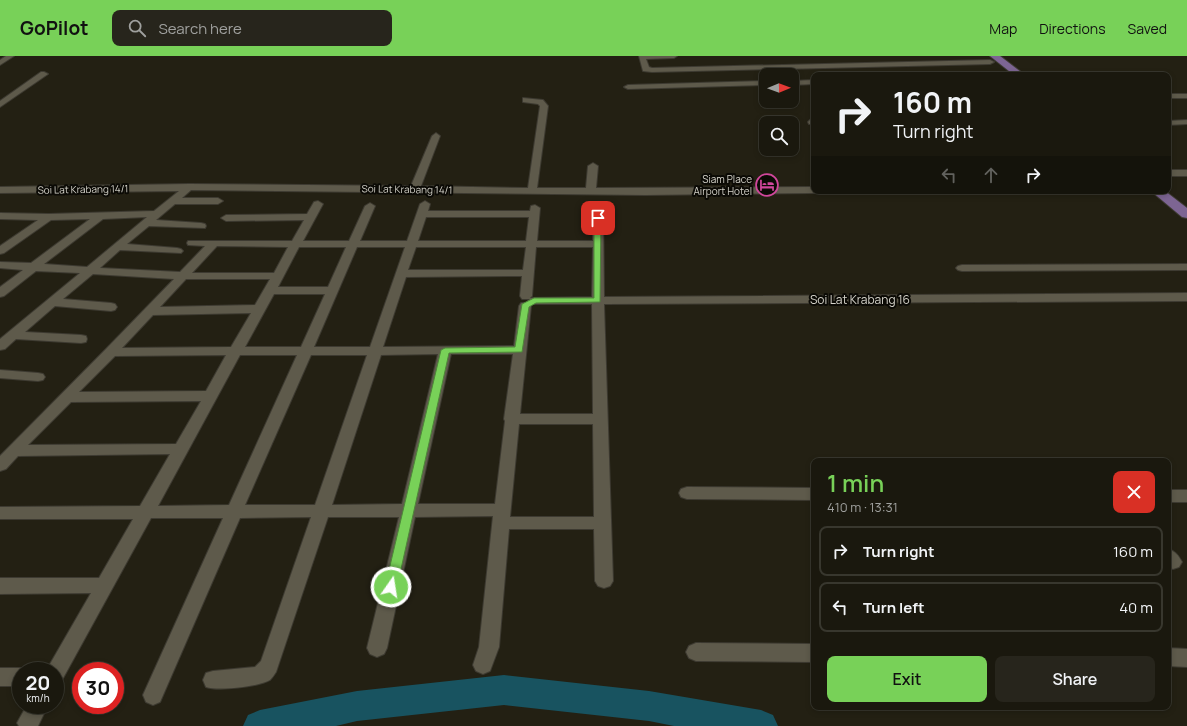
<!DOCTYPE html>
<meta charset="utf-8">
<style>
:root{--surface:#1a180e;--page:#27251c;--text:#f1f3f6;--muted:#9fa09e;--line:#38372e;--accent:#78d158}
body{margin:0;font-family:Manrope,sans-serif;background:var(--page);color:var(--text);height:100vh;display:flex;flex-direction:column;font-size:15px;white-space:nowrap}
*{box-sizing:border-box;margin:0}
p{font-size:13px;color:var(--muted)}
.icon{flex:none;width:22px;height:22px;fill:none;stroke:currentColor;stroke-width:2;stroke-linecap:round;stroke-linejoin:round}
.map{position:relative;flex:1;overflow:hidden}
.details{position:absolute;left:811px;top:402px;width:360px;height:252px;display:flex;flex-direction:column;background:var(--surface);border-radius:8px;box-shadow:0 2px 6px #0003,0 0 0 1px var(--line)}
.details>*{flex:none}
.guide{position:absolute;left:811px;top:16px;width:360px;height:122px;border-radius:8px;box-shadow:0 2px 6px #0003,0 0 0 1px var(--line);background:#1a180e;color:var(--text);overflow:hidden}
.needle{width:26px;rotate:89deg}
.buttons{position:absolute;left:759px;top:12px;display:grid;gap:8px}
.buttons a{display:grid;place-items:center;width:40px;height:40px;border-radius:8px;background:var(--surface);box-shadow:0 2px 6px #0003,0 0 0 1px var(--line);font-size:20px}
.speed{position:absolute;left:12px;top:606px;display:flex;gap:8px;font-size:20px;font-weight:700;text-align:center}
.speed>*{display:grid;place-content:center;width:52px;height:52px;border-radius:50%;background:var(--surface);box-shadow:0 2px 6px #0003,0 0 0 1px var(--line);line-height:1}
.speed small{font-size:10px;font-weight:400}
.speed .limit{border:6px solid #d22;background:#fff;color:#111}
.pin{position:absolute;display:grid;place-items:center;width:34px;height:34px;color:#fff;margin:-17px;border-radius:8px;box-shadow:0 2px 6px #0006}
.me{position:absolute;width:44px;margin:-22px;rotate:13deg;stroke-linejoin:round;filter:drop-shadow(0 0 3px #0008)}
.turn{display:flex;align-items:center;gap:14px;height:84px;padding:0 16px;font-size:18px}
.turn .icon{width:52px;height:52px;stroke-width:2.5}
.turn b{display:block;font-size:28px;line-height:34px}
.lanes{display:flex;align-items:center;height:38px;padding:0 16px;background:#0003;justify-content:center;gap:20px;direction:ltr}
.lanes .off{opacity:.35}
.round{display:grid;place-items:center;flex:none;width:42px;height:42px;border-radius:8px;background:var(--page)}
.headline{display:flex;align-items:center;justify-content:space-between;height:68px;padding:0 16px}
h1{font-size:24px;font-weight:600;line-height:30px;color:var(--accent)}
.cta{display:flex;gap:8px;margin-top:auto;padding:8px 16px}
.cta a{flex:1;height:46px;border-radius:8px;background:var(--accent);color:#111;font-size:16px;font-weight:600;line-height:46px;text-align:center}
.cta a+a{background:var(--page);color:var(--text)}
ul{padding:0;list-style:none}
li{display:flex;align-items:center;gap:12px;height:50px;margin:0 8px 6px;padding:0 8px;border:2px solid var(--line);border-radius:8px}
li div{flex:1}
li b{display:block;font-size:15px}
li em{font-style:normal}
header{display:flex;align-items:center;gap:24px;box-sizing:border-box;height:56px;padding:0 20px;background:var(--accent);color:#111}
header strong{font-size:19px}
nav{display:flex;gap:22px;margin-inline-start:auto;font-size:14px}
.search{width:280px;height:36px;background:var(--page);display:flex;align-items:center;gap:10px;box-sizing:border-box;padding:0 14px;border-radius:8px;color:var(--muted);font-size:15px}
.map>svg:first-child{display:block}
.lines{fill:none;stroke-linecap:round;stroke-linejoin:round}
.river{fill:#185360;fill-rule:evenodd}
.minor-casing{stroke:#3d3a31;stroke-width:2}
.major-casing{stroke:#3d3a31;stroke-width:2}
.minor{fill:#5e5a4b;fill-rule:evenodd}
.major{fill:#7d6593;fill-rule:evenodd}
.route{fill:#78d158;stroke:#4e8839}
.labels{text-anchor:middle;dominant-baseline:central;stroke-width:4;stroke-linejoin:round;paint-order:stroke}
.far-poi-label{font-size:10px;fill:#d5d3ca;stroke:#0b0a05;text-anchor:end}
.far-street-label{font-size:10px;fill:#d5d3ca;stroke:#0b0a05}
.street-label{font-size:12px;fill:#d5d3ca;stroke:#0b0a05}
</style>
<header>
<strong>GoPilot</strong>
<div class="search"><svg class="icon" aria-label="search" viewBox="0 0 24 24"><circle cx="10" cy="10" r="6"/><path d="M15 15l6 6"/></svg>Search here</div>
<nav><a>Map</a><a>Directions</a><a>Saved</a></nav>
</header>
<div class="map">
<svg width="1187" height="670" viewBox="0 0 1187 670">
<rect width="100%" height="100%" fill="#232013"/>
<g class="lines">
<polygon class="river" points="504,619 649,635 761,654 773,659 778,670 674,670 649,665 504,649 357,665 336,670 243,670 248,659 260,654 357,635"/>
<g class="minor-casing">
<g id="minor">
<polygon points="6,0 14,0 0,9 0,4"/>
<polygon points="639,0 677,0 674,2 646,3 649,11 652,12 990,4 994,6 990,8 652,16 643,15"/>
<polygon points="41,16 44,16 48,18 0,51 0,45"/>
<polygon points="814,24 814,28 792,29 792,25"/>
<polygon points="766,25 766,29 628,33 624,31 628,29"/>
<rect x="1168" y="38" width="19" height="4"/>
<path d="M523,42L543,44L548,50L537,132H586L588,110L593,107L598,110L596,132L814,131V135H818L814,137L645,139L191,134L182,142H218L223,145L218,148H175L156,164L201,167L205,168L206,170L205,172L149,170L127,188L177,192L181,193L183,195L181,197L120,194L100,212L180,216L205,190L188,189L187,187L188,185H292L304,164L226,165L221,162L226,159L307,158L314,146L318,145L323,148L303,185H349L365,150L370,147L375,150L360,185H407L420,148L425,145L430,148L428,155H530L531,150L535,149L540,152L537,185H593V150L598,147L603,150L604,241L1187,237V245L604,248L613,525L610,530L604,532L598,530L595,525L594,473H509L499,591L490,615L483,618L476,615L473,609L479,591L493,460L415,461L387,592L384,598L377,601L370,598L367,592L399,461H328L276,616C274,619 272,622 270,624C258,631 218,635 206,631L203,624L206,617L213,615L255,611L261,605L311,461L240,462L160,646L153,649L146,646L143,639L223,462H151L62,624L55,627V615H46L91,537L0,538V522H99L133,463H0V451L140,450L170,398L18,400L6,413L0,415V400L106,293L174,223L93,218L63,243L111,247L115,248L117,251L115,254L111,255L55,250L25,276L81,279L86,280L87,283L86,286L81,287L16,283L5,293L0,294V283L80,217L36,215L4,240L0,241V231L23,214L0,212V206L31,207L90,163L51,164L4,197L0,198V190L38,164L0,163V157L49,158L154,155L179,135L0,137V131L189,128L411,130L432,80L436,77L440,80L421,130L528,132L540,50L538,48L523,46ZM147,161L87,211L44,208L103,163ZM426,161H529L526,185H418ZM217,190L288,191L274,217H192ZM299,191H346L328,231H278ZM357,191H405L370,291H314ZM416,191H526L523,214H408ZM536,191H593L592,241L530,242L532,240ZM522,220L520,240L522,243H530L528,245L530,248H592L593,358H520L531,250L529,247H521L519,250L514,290L383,291L406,221ZM186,223H270L255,249L160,251ZM274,238H325L301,291H245ZM251,257L231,291L122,292L153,259ZM438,298L402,448L332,449L381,299ZM451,298H513L504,363L505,365L495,448H418ZM226,299L206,335L79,336L115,300ZM240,299H297L229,449L158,450ZM311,299H367L315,449H245ZM201,345L176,388L28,389L71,346ZM519,368H593L594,461H510Z"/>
<polygon points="811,63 814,63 814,68 809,68 808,66"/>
<polygon points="1187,64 1187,68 1168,69 1168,65"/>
<rect x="1168" y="114" width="19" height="6"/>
<polygon points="1187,208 1187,214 962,215 958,214 956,212 958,210 962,209"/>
<polygon points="0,314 38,317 43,318 45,321 43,324 38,325 0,322"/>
<polygon points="687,431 814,432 814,444 687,443 681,441 679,437 681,433"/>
<rect x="1168" y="434" width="19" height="12"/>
<path d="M1168,493C1175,495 1178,499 1182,506L1179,511L1173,513L1168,511Z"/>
<polygon points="696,587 814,588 814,606 696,605 689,602 686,596 689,590"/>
<polygon points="1168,592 1187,593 1187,611 1168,610"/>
<polygon points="0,612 21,612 28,615 21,615 21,630 0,630"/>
<polygon points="27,649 48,649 38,670 19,670 17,667"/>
</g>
</g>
<g class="major-casing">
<g id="major">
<polygon points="990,0 1000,0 1025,19 1014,19"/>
<polygon points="1151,135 1165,135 1187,152 1187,162 1182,161"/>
</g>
</g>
<use href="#minor" class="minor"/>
<use href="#major" class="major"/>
</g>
<polygon class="route" points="598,160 601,162 600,246 536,247 529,251 522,296 449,297 397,531 395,534 391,536 387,534 385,531 441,294 445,292 515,291 522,248 534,242 594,242 594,162"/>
<defs>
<g id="hotel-ring" transform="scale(1.15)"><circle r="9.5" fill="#0b0a05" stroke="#d1479c" stroke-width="1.5"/><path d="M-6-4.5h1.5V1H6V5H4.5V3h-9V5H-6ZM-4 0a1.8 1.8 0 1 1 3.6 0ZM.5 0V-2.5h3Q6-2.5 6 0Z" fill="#d1479c"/></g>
</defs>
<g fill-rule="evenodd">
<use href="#hotel-ring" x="767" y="129"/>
</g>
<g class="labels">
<g class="far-poi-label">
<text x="752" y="123">Siam Place<tspan x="752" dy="12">Airport Hotel</tspan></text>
</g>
<g class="far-street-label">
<text transform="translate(83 133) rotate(-1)">Soi Lat Krabang 14/1</text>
<text transform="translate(407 133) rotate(1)">Soi Lat Krabang 14/1</text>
</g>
<g class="street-label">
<text x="860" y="243">Soi Lat Krabang 16</text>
</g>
</g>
</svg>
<div class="buttons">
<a><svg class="needle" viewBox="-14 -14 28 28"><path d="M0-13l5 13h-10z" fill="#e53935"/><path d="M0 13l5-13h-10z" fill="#9fa09e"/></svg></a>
<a><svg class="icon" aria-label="search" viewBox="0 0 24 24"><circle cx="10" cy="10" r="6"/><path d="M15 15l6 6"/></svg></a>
</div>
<div class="speed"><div>20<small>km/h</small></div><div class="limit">30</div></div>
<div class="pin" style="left:598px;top:162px;background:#d93025"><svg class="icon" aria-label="arrive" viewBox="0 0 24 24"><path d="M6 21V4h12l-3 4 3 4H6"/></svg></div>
<svg class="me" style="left:391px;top:531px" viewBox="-20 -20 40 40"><circle r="17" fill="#78d158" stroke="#fff" stroke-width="3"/><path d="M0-11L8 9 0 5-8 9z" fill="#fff"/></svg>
<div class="guide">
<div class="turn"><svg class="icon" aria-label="right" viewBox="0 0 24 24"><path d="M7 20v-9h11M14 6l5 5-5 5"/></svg><div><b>160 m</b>Turn right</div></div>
<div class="lanes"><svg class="icon off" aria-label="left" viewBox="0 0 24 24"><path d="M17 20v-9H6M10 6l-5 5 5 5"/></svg><svg class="icon off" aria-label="ahead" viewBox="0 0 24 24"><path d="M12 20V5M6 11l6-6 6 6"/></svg><svg class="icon" aria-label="right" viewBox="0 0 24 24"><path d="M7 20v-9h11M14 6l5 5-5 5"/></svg></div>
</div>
<section class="details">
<div class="headline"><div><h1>1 min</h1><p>410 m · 13:31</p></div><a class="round" style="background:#d93025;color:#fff"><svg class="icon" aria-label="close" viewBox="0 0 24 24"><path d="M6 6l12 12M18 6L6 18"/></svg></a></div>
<ul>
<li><svg class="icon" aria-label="right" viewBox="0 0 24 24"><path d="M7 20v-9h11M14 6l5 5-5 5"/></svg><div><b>Turn right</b></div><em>160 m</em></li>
<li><svg class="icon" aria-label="left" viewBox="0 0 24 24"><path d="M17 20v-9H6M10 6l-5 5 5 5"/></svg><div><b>Turn left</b></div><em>40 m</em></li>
</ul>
<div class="cta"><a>Exit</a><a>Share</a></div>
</section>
</div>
